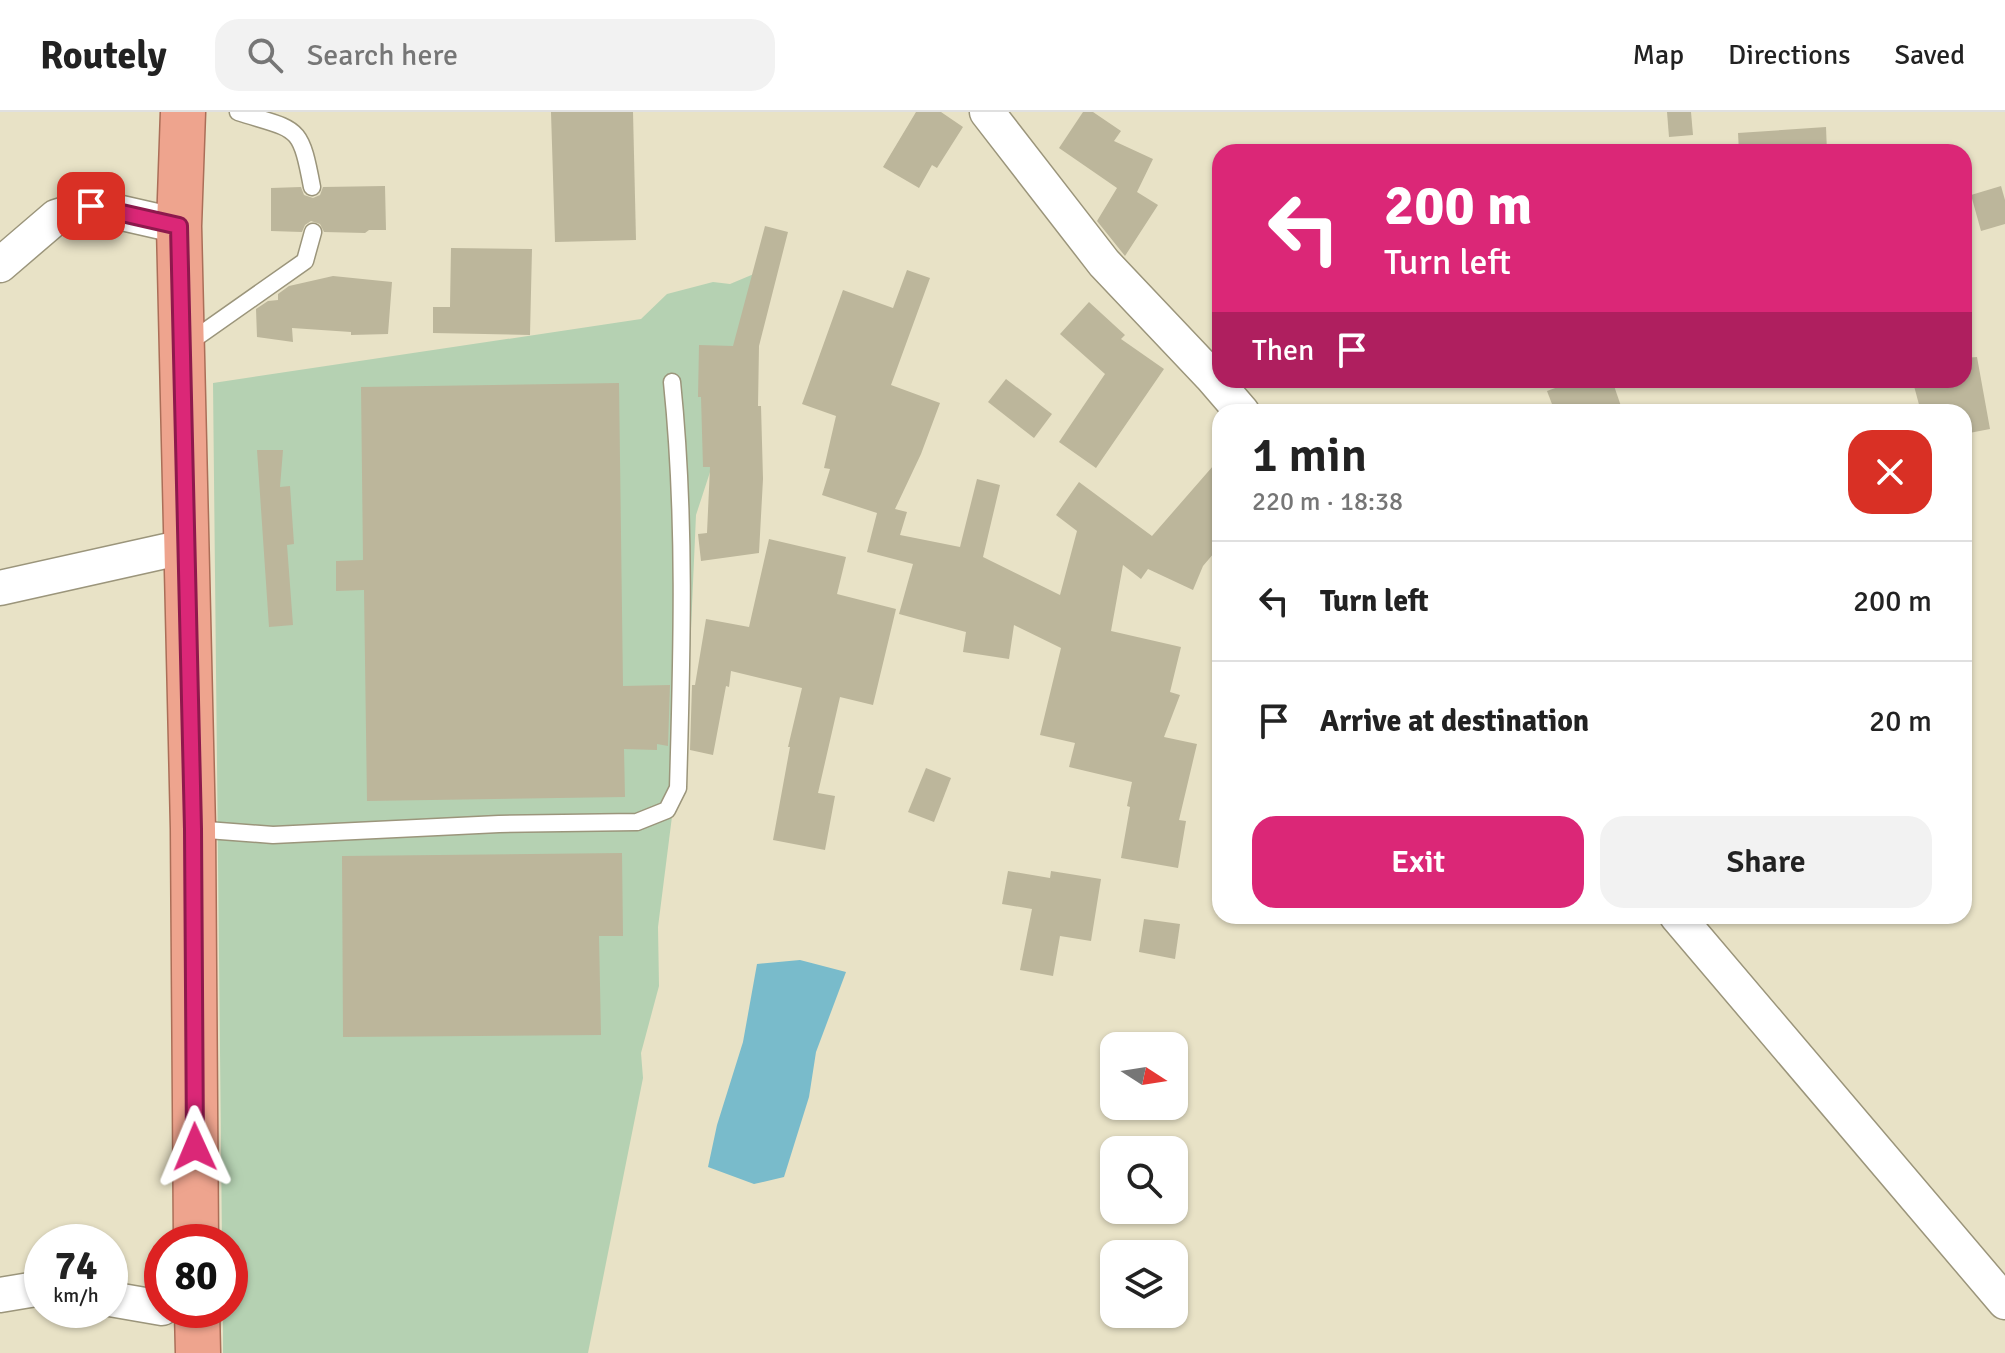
<!DOCTYPE html>
<meta charset="utf-8">
<style>
:root{--surface:#fff;--page:#f2f2f2;--text:#222;--muted:#767676;--line:#e0e0e0;--accent:#db2777}
body{margin:0;font-family:Signika,sans-serif;background:var(--page);color:var(--text);height:100vh;display:flex;flex-direction:column;font-size:30px;white-space:nowrap}
*{box-sizing:border-box;margin:0}
p{font-size:26px;color:var(--muted)}
.icon{flex:none;width:44px;height:44px;fill:none;stroke:currentColor;stroke-width:2;stroke-linecap:round;stroke-linejoin:round}
.map{position:relative;flex:1;overflow:hidden}
.sheet{position:absolute;left:1212px;top:292px;width:760px;height:520px;display:flex;flex-direction:column;background:var(--surface);border-radius:24px;box-shadow:0 2px 6px #0004}
.sheet>*{flex:none}
.banner{position:absolute;left:1212px;top:32px;width:760px;height:244px;border-radius:24px;box-shadow:0 2px 6px #0004;background:#db2777;color:#fff;overflow:hidden}
.needle{width:52px;rotate:102deg}
.tools{position:absolute;left:1100px;top:920px;display:grid;gap:16px}
.tools a{display:grid;place-items:center;width:88px;height:88px;border-radius:16px;background:var(--surface);box-shadow:0 2px 6px #0004;font-size:40px}
.speed{position:absolute;left:24px;top:1112px;display:flex;gap:16px;font-size:40px;font-weight:700;text-align:center}
.speed>*{display:grid;place-content:center;width:104px;height:104px;border-radius:50%;background:var(--surface);box-shadow:0 2px 6px #0004;line-height:1}
.speed small{font-size:20px;font-weight:400}
.speed .limit{border:12px solid #d22;background:#fff;color:#111}
.pin{position:absolute;display:grid;place-items:center;width:68px;height:68px;color:#fff;margin:-34px;border-radius:16px;box-shadow:0 4px 12px #0006}
.me{position:absolute;width:88px;margin:-44px;rotate:359deg;stroke-linejoin:round;filter:drop-shadow(0 0 6px #0008)}
.turn{display:flex;align-items:center;gap:28px;height:168px;padding:0 40px;font-size:36px}
.turn .icon{width:104px;height:104px;stroke-width:2.5}
.turn b{display:block;font-size:56px;line-height:68px}
.then{display:flex;align-items:center;height:76px;padding:0 40px;background:#0003;gap:16px;font-size:30px}
.round{display:grid;place-items:center;flex:none;width:84px;height:84px;border-radius:24px;background:var(--page)}
.summary{display:flex;align-items:center;justify-content:space-between;height:136px;padding:0 40px}
h1{font-size:48px;font-weight:600;line-height:60px}
.action{display:flex;gap:16px;margin-top:auto;padding:16px 40px}
.action a{flex:1;height:92px;border-radius:24px;background:var(--accent);color:#fff;font-size:32px;font-weight:600;line-height:92px;text-align:center}
.action a+a{background:var(--page);color:var(--text)}
ul{padding:0;list-style:none}
li{display:flex;align-items:center;gap:24px;height:120px;padding:0 40px;border-top:2px solid var(--line)}
li div{flex:1}
li b{display:block;font-size:30px}
li em{font-style:normal}
header{display:flex;align-items:center;gap:48px;box-sizing:border-box;height:112px;padding:0 40px;background:var(--surface);border-bottom:2px solid var(--line)}
header strong{font-size:38px}
nav{display:flex;gap:44px;margin-inline-start:auto;font-size:28px}
.search{width:560px;height:72px;background:var(--page);display:flex;align-items:center;gap:20px;box-sizing:border-box;padding:0 28px;border-radius:24px;color:var(--muted);font-size:30px}
.map>svg:first-child{display:block}
.green{fill:#b5d1b2}
.water{fill:#79bbcb}
.building{fill:#bcb69b}
.lines{fill:none;stroke-linecap:round;stroke-linejoin:round}
.service-casing{stroke:#9b957b;stroke-width:19}
.minor-casing{stroke:#9b957b;stroke-width:37}
.trunk-casing{stroke:#ab6e58;stroke-width:47}
.service{stroke:#fff;stroke-width:16}
.minor{stroke:#fff;stroke-width:34}
.trunk{stroke:#eea48e;stroke-width:44}
.route-casing{stroke:#8e194d;stroke-width:20}
.route{stroke:#db2777;stroke-width:14}
</style>
<header>
<strong>Routely</strong>
<div class="search"><svg class="icon" aria-label="search" viewBox="0 0 24 24"><circle cx="10" cy="10" r="6"/><path d="M15 15l6 6"/></svg>Search here</div>
<nav><a>Map</a><a>Directions</a><a>Saved</a></nav>
</header>
<div class="map">
<svg width="2005" height="1241" viewBox="0 0 2005 1241">
<rect width="100%" height="100%" fill="#e8e2c6"/>
<polygon class="green" points="778,152 696,403 690,539 683,570 677,665 658,815 659,874 641,941 643,966 588,1241 223,1241 223,1198 230,1198 230,1130 222,1130 213,271 641,207 667,182 713,170 730,172"/>
<polygon class="water" points="800,848 846,860 816,940 809,985 784,1065 754,1072 708,1055 717,1013 743,930 757,852"/>
<g class="building">
<polygon points="551,0 633,0 636,128 555,130"/>
<polygon points="916,0 941,0 963,15 937,56 932,53 919,76 883,55"/>
<polygon points="1083,0 1093,0 1121,19 1114,29 1153,47 1137,80 1158,93 1125,144 1097,109 1117,76 1059,36"/>
<polygon points="1667,0 1691,0 1693,23 1669,25"/>
<polygon points="1826,15 1827,40 1739,40 1738,21"/>
<polygon points="385,74 386,118 369,118 365,121 324,120 320,112 311,109 305,113 302,120 271,119 271,76 301,75 304,83 313,86 320,83 323,75"/>
<polygon points="2001,74 2005,88 2005,112 1981,119 1971,83"/>
<polygon points="765,114 788,120 759,234 758,294 761,294 763,367 759,441 701,449 698,422 707,421 710,355 703,355 701,285 698,285 699,233 733,234"/>
<polygon points="451,136 532,137 530,223 433,221 433,195 450,195"/>
<polygon points="907,158 930,166 891,273 940,291 921,342 895,397 907,400 900,423 960,435 977,367 1000,373 983,445 1060,483 1077,419 1056,403 1079,370 1152,424 1220,346 1220,434 1203,454 1193,478 1148,457 1141,467 1123,453 1111,519 1181,535 1170,580 1180,583 1164,625 1197,632 1179,708 1186,709 1178,756 1121,746 1130,695 1127,694 1132,670 1069,655 1075,631 1040,623 1061,536 1014,513 1009,547 963,540 966,520 899,502 913,452 867,440 877,401 822,383 830,357 824,356 836,304 802,292 843,178 893,196"/>
<polygon points="333,164 392,170 388,222 351,223 351,220 292,216 293,230 257,225 256,197 268,189 278,188 278,182 289,174"/>
<polygon points="1089,190 1125,223 1121,227 1164,257 1096,356 1059,330 1105,262 1060,222"/>
<polygon points="1977,245 1990,317 1964,322 1964,300 1921,300 1914,274 1937,268 1964,268 1964,246"/>
<polygon points="1006,267 1052,302 1034,326 988,290"/>
<polygon points="1577,268 1612,268 1623,300 1555,300 1547,279"/>
<polygon points="619,271 623,574 670,573 668,634 657,632 657,638 624,637 625,685 367,689 364,478 336,479 336,449 363,448 361,275"/>
<polygon points="257,338 283,338 280,375 290,374 294,432 287,433 293,513 269,515"/>
<polygon points="769,427 846,445 837,482 896,497 873,593 840,585 818,681 835,684 825,738 773,728 790,635 788,635 802,576 731,559 729,575 726,574 713,643 690,638 692,573 695,573 706,507 749,515"/>
<polygon points="926,656 951,666 934,710 908,700"/>
<polygon points="622,741 623,824 599,824 601,923 343,925 342,744"/>
<polygon points="1008,759 1050,766 1051,759 1101,767 1091,829 1060,824 1053,864 1020,858 1032,797 1002,792"/>
<polygon points="1144,807 1180,812 1175,847 1139,840"/>
</g>
<g class="lines">
<g class="service-casing">
<g id="service">
<path d="M238,0C298,19 300,11 312,75"/>
<polyline points="187,232 305,149 313,120"/>
<path d="M194,717L273,723L499,712L637,710L667,698L678,676C682,541 686,405 672,270"/>
</g>
</g>
<g class="minor-casing">
<g id="minor">
<polyline points="987,0 1104,151 1211,264 1242,300"/>
<polyline points="0,153 56,105 91,94 179,114"/>
<polyline points="0,476 188,434"/>
<polyline points="1677,804 2005,1190"/>
<polyline points="0,1183 42,1176"/>
<polyline points="110,1187 162,1196"/>
</g>
</g>
<g class="trunk-casing">
<g id="trunk">
<polyline points="183,0 179,114 193,717 196,1130"/>
<polyline points="197,1198 198,1241"/>
</g>
</g>
<use href="#service" class="service"/>
<use href="#minor" class="minor"/>
<use href="#trunk" class="trunk"/>
</g>
<g class="lines">
<g class="route-casing">
<polyline id="route" points="91,94 179,114 193,717 195,1035"/>
</g>
<use href="#route" class="route"/>
</g>
</svg>
<div class="tools">
<a><svg class="needle" viewBox="-14 -14 28 28"><path d="M0-13l5 13h-10z" fill="#e53935"/><path d="M0 13l5-13h-10z" fill="#767676"/></svg></a>
<a><svg class="icon" aria-label="search" viewBox="0 0 24 24"><circle cx="10" cy="10" r="6"/><path d="M15 15l6 6"/></svg></a>
<a><svg class="icon" aria-label="layers" viewBox="0 0 24 24"><path d="M12 4l9 5-9 5-9-5zM3 14l9 5 9-5"/></svg></a>
</div>
<div class="speed"><div>74<small>km/h</small></div><div class="limit">80</div></div>
<div class="pin" style="left:91px;top:94px;background:#d93025"><svg class="icon" aria-label="arrive" viewBox="0 0 24 24"><path d="M6 21V4h12l-3 4 3 4H6"/></svg></div>
<svg class="me" style="left:195px;top:1035px" viewBox="-20 -20 40 40"><path d="M0-17L14 15 0 8-14 15z" fill="#db2777" stroke="#fff" stroke-width="4"/></svg>
<div class="banner">
<div class="turn"><svg class="icon" aria-label="left" viewBox="0 0 24 24"><path d="M17 20v-9H6M10 6l-5 5 5 5"/></svg><div><b>200 m</b>Turn left</div></div>
<div class="then">Then<svg class="icon" aria-label="arrive" viewBox="0 0 24 24"><path d="M6 21V4h12l-3 4 3 4H6"/></svg></div>
</div>
<section class="sheet">
<div class="summary"><div><h1>1 min</h1><p>220 m · 18:38</p></div><a class="round" style="background:#d93025;color:#fff"><svg class="icon" aria-label="close" viewBox="0 0 24 24"><path d="M6 6l12 12M18 6L6 18"/></svg></a></div>
<ul>
<li><svg class="icon" aria-label="left" viewBox="0 0 24 24"><path d="M17 20v-9H6M10 6l-5 5 5 5"/></svg><div><b>Turn left</b></div><em>200 m</em></li>
<li><svg class="icon" aria-label="arrive" viewBox="0 0 24 24"><path d="M6 21V4h12l-3 4 3 4H6"/></svg><div><b>Arrive at destination</b></div><em>20 m</em></li>
</ul>
<div class="action"><a>Exit</a><a>Share</a></div>
</section>
</div>
